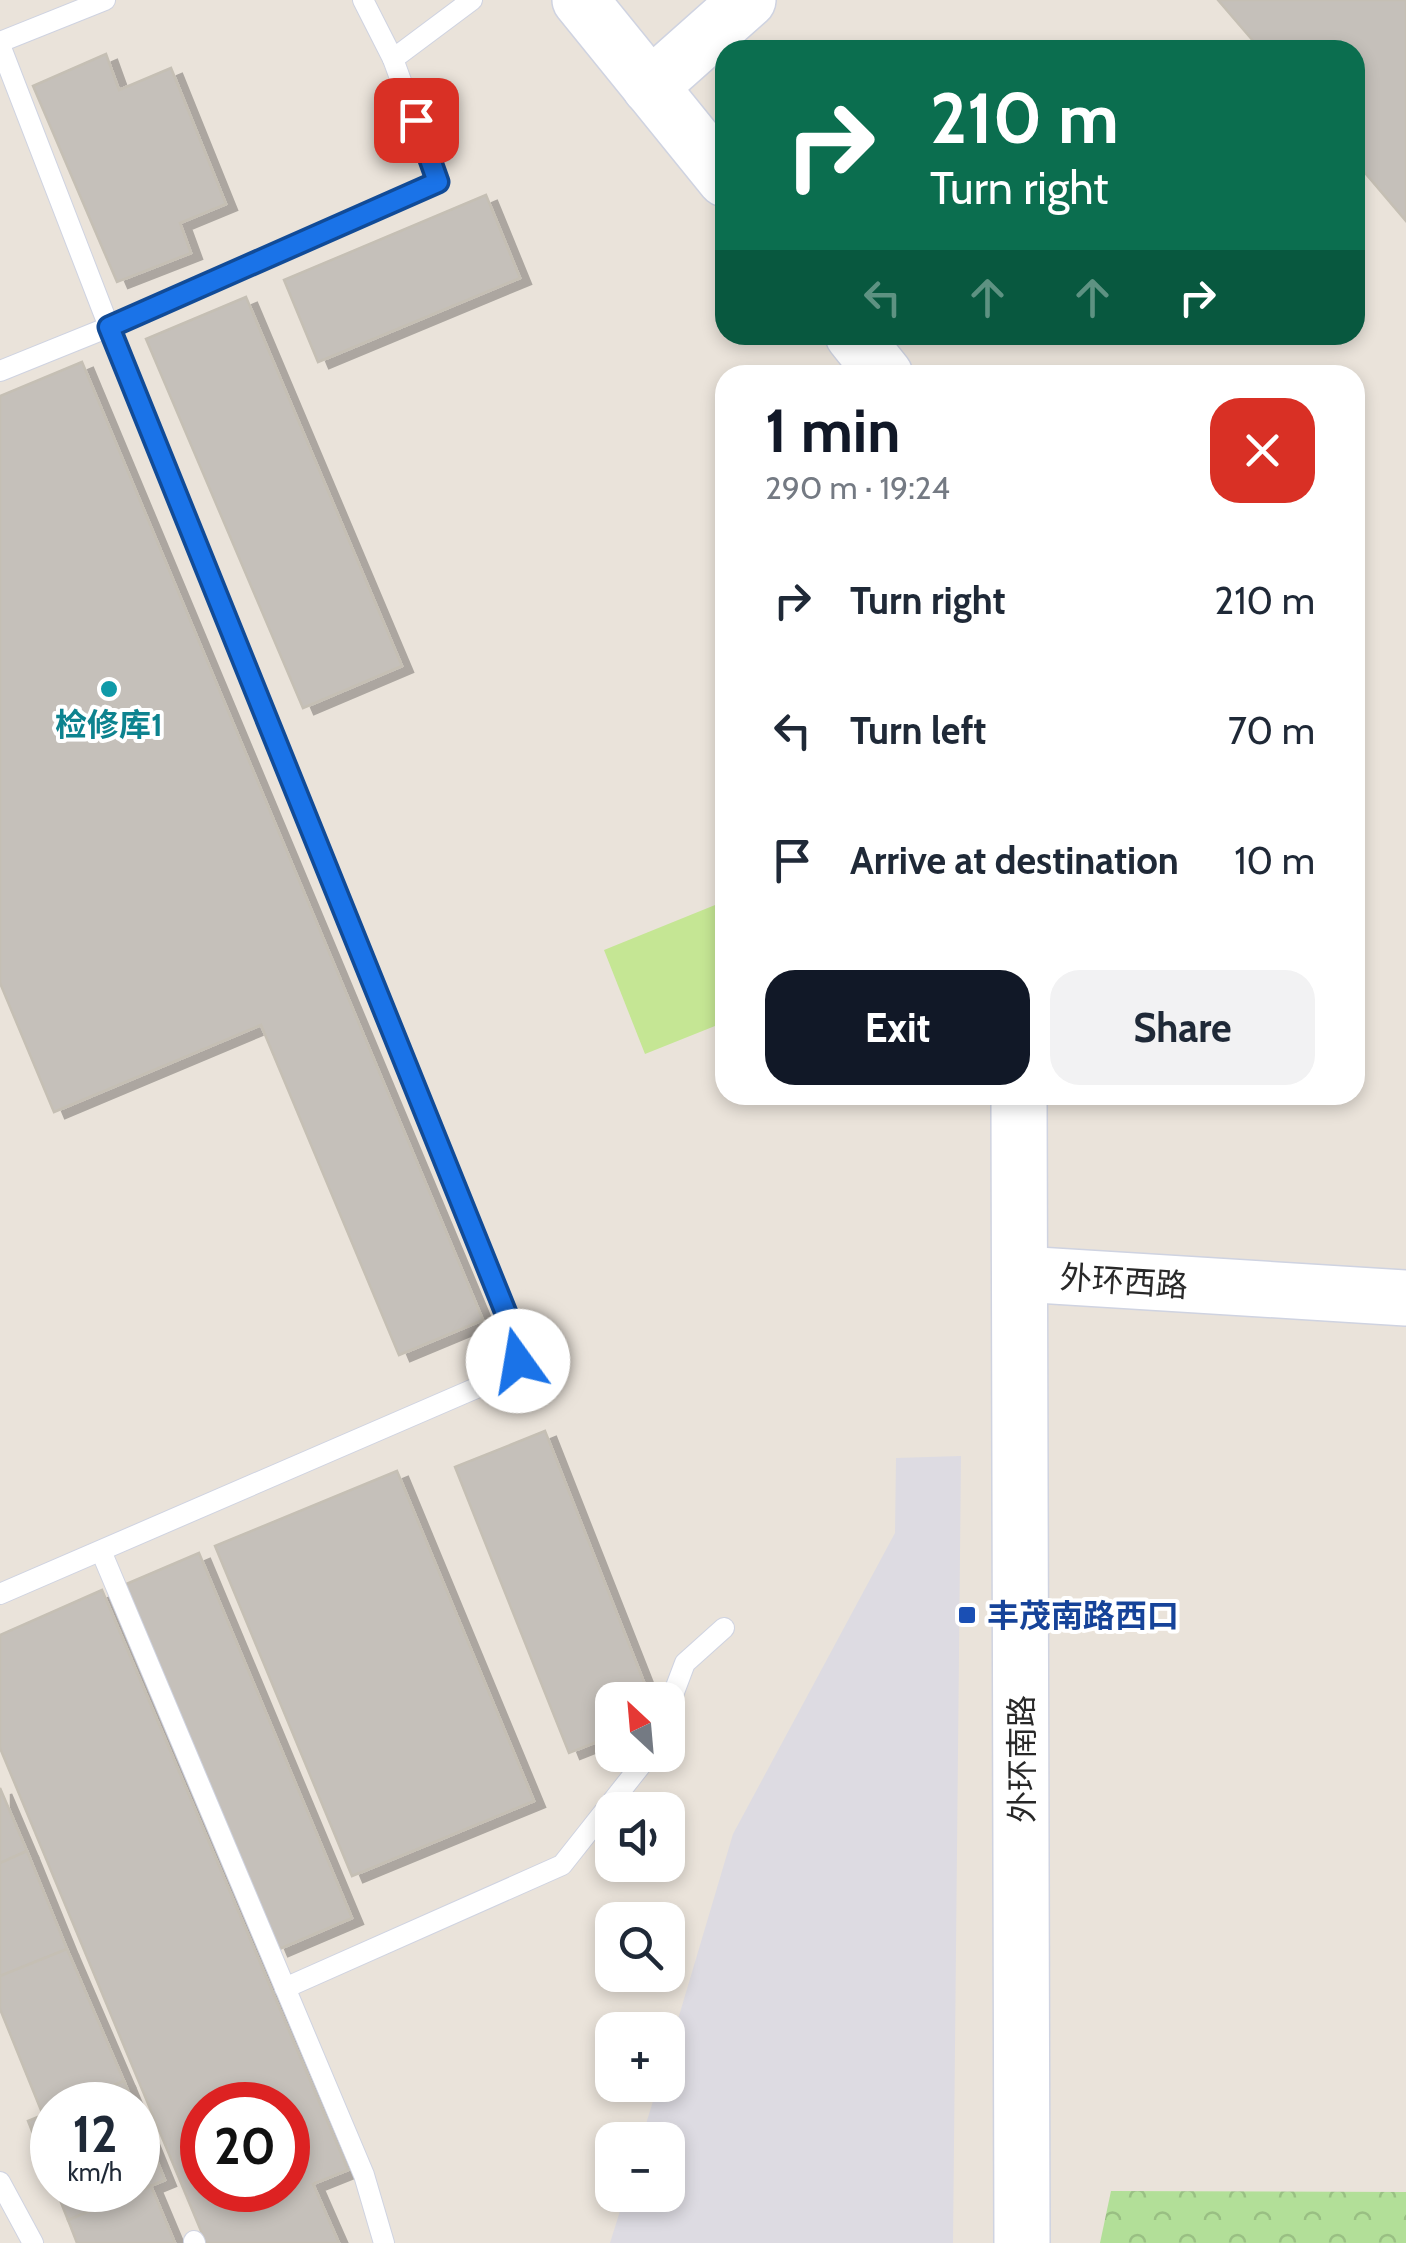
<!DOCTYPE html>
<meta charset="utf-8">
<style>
:root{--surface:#fff;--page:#f2f2f3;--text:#1f2937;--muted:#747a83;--accent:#111827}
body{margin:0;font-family:Cabin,"Noto Sans SC",sans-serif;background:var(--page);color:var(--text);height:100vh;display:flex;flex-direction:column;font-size:38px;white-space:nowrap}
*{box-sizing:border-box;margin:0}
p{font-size:32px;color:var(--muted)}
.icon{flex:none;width:55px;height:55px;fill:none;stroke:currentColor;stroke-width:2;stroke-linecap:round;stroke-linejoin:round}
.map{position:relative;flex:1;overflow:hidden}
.drawer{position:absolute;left:715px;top:365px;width:650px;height:740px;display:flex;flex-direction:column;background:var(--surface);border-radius:30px;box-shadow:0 5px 15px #0003}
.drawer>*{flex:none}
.top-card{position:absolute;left:715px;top:40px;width:650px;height:305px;border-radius:30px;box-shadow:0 5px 15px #0003;background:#0b6e4f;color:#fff;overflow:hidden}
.needle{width:65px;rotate:334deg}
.controls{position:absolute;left:595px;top:1682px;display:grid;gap:20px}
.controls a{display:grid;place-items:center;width:90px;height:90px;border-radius:20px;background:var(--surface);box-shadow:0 5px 15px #0003;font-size:50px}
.speed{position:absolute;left:30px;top:2082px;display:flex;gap:20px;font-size:50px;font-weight:700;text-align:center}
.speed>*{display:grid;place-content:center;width:130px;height:130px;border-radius:50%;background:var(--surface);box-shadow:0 5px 15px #0003;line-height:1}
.speed small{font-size:25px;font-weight:400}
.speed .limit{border:15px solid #d22;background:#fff;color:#111}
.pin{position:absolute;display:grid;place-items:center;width:85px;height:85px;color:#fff;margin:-42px;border-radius:20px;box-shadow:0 5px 15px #0006}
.me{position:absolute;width:110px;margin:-55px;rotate:347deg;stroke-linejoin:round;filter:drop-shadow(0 0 8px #0008)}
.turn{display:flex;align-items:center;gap:35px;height:210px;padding:0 50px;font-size:45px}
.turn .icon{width:130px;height:130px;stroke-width:2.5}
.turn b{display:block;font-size:70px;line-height:85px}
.lanes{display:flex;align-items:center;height:95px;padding:0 50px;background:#0003;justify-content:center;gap:50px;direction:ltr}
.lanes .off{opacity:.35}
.round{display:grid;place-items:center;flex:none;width:105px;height:105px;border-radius:30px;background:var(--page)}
.head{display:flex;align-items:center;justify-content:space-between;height:170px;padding:0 50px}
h1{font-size:60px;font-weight:800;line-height:75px;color:var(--accent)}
.action{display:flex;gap:20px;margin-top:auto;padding:20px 50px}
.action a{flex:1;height:115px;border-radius:30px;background:var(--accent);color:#fff;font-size:40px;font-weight:800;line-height:115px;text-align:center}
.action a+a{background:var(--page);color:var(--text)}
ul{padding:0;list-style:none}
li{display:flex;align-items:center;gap:30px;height:130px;padding:0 50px}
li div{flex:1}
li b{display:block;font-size:38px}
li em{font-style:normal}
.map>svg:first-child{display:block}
.industrial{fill:#dddbe2}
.park{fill:url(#park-crowns)}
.pitch{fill:#c5e694}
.building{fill:#c5c0ba;stroke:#c5bfb4;stroke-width:2.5;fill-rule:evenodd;filter:url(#shadow)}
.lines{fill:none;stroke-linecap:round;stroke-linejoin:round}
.lane-casing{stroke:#cfd3e1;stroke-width:22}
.secondary-casing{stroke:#cfd3e1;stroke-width:58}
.lane{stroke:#fff;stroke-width:20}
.secondary{stroke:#fff;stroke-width:55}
.route-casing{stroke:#114b97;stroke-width:25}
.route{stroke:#1a73e8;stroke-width:18}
.culture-dot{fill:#0f9aa8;stroke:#fff;stroke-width:4}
.transit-dot{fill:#1a4fb4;stroke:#fff;stroke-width:4}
.labels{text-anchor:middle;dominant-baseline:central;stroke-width:8;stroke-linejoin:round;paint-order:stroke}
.culture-label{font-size:32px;font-weight:bold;fill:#0d838f;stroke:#fff}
.street-label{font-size:32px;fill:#282828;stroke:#fff}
.transit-label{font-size:32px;font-weight:bold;fill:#164399;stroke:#fff;text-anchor:start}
</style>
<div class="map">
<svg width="1406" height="2243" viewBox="0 0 1406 2243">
<defs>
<pattern id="park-crowns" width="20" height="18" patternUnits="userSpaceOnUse" patternTransform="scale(2.5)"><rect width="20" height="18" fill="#b2df98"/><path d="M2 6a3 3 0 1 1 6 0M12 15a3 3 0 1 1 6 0" fill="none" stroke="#99bf83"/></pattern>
<filter id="shadow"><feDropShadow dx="11" dy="6" stdDeviation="0" flood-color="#0004"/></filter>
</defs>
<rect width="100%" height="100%" fill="#eae3da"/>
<polygon class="industrial" points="961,1456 953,2243 610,2243 625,2195 668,2195 668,2140 641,2140 658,2085 668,2085 668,2053 733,1834 895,1533 896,1458"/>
<polygon class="park" points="1111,2191 1406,2192 1406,2243 1100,2243"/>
<polygon class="pitch" points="725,901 725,1022 645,1054 604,950"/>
<g class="building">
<polygon points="1218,0 1406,0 1406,221 1355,161 1355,50 1261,50"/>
<polygon points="106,54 119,90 171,68 226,204 180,223 191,253 117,282 33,86"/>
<polygon points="486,195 520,278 318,362 284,280"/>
<polygon points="246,297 402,666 303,708 146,339"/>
<polygon points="82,362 483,1320 399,1355 261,1025 54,1112 0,983 0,396"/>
<polygon points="545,1431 651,1700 612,1700 612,1736 569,1753 455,1467"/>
<polygon points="397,1471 534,1801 352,1876 215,1546"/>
<polygon points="199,1553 352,1918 277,1950 124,1585"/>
<path d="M102,1590L348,2170L313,2184L339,2243H206L0,1748V1635ZM202,2105H288V2190H202Z"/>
<polygon points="0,1788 27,1851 0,1863"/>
<polygon points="27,1851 67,1949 0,1976 0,1863"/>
<polygon points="67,1949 124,2081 67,2105 52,2105 52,2111 43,2115 0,2009 0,1976"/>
<polygon points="124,2081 134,2105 67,2105"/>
<polygon points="52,2111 52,2182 28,2121"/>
<polygon points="138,2114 165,2180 68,2220 56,2190 138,2190"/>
<polygon points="151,2186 175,2243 77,2243 68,2220"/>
</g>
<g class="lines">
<g class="lane-casing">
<g id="lane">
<polyline points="363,0 393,59 472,0"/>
<polyline points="0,42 105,0"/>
<polyline points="0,45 109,327 438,182 393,59"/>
<polyline points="0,371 109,327 512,1328 518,1361 504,1376 0,1594"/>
<polyline points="101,1551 364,2175 384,2243"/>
<polyline points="668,1708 685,1663 724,1628"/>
<polyline points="285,1988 562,1865 649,1755"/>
<polyline points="0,2182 33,2243"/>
<polyline points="194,2241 195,2243"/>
</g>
</g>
<g class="secondary-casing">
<g id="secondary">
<polyline points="580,0 725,179"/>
<polyline points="650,87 748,0"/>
<polyline points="853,335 885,375"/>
<polyline points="1019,1095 1022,2243"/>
<polyline points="1021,1274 1406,1298"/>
</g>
</g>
<use href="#lane" class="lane"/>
<use href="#secondary" class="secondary"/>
</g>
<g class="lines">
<g class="route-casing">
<polyline id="route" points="416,120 438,182 109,327 512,1328 518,1361"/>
</g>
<use href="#route" class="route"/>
</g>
<circle class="culture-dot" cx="109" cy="689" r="10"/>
<rect class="transit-dot" x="957" y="1605" width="20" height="20" rx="5"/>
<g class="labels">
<g class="culture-label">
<text x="109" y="724">检修库1</text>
</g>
<g class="street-label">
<text transform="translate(1124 1281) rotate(4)">外环西路</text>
<text transform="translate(1021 1759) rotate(-90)">外环南路</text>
</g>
<g class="transit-label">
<text x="987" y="1615">丰茂南路西口</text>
</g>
</g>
</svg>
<div class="controls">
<a><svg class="needle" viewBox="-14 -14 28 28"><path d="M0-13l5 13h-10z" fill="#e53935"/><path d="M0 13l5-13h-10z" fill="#747a83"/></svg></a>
<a><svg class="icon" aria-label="sound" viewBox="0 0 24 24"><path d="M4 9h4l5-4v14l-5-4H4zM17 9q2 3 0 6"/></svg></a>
<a><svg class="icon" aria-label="search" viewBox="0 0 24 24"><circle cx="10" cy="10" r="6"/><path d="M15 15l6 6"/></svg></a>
<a>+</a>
<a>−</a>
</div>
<div class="speed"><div>12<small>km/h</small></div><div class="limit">20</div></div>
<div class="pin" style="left:416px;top:120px;background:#d93025"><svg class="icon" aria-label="arrive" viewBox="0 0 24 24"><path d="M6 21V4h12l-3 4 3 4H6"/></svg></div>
<svg class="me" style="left:518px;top:1361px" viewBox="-20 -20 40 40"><circle r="19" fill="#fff"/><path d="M0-13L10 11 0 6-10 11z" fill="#1a73e8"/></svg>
<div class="top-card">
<div class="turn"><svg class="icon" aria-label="right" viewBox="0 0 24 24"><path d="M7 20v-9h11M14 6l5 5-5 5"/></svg><div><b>210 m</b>Turn right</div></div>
<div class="lanes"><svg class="icon off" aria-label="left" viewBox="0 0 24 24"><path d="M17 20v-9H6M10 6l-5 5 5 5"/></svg><svg class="icon off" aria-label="ahead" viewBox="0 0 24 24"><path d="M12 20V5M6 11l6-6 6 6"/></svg><svg class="icon off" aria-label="ahead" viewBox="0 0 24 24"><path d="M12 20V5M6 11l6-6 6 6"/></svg><svg class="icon" aria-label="right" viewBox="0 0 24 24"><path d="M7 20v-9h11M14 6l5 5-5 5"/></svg></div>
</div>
<section class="drawer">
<div class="head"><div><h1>1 min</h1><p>290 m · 19:24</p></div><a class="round" style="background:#d93025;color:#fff"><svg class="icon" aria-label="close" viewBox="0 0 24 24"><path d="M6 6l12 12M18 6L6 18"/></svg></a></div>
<ul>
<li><svg class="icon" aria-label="right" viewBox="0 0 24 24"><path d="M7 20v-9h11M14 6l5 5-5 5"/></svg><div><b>Turn right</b></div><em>210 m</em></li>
<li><svg class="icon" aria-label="left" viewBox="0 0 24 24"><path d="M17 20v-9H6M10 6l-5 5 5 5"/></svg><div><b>Turn left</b></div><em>70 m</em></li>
<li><svg class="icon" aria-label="arrive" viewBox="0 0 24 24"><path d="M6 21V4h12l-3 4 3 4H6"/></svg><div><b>Arrive at destination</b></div><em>10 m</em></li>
</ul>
<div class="action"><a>Exit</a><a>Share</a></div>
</section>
</div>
